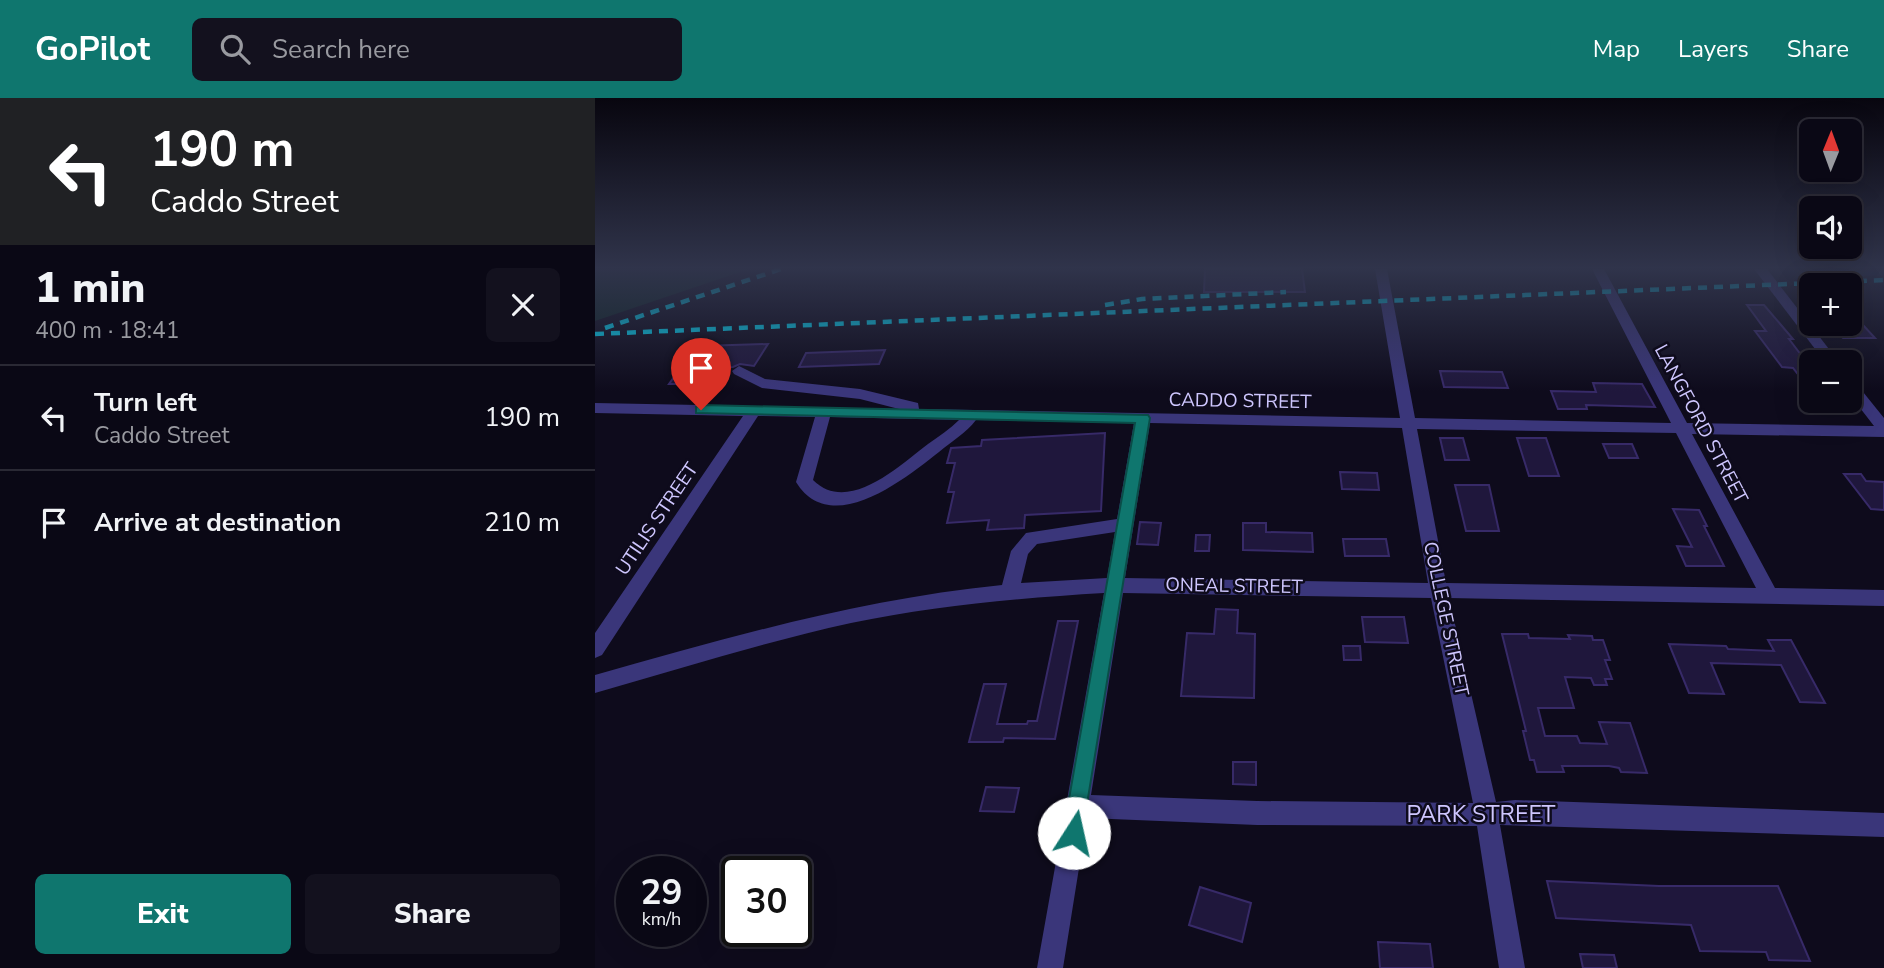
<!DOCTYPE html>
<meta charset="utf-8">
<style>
:root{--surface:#0a0815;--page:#13111e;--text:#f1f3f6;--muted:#999aa0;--line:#2a2934;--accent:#0f766e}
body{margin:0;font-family:"Nunito Sans",sans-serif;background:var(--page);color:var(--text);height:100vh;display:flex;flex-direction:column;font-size:26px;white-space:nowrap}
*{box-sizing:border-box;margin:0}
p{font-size:23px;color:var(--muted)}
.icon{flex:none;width:38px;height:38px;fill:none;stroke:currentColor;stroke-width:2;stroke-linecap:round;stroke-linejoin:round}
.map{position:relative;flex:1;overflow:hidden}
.sheet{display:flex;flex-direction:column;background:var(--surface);width:595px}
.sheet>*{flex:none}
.top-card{background:#202124;color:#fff;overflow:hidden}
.needle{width:46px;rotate:1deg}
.buttons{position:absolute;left:1204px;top:21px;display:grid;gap:14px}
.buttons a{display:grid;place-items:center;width:63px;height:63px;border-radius:10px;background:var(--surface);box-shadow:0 7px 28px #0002,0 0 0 2px var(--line);font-size:35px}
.speed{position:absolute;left:21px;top:758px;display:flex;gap:14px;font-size:35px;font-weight:700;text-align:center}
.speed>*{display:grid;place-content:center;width:91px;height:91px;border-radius:50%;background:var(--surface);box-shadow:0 7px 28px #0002,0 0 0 2px var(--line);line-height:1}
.speed small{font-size:18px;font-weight:400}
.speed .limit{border:4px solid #111;border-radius:10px;background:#fff;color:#111}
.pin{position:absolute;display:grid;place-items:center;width:60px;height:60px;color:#fff;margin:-72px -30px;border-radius:50% 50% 50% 0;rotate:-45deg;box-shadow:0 0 7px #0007}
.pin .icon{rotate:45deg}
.me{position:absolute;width:77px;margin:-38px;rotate:10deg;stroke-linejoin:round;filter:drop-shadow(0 0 5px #0008)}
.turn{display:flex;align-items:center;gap:24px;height:147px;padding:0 35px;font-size:32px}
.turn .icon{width:91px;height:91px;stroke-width:2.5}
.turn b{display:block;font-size:49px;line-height:60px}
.round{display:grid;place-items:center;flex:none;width:74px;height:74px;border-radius:10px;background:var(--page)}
.summary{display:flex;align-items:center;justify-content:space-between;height:119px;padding:0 35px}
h1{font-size:42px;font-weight:800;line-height:52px}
.cta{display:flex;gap:14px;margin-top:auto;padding:14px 35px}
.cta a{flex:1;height:80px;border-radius:10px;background:var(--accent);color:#fff;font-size:28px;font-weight:800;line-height:80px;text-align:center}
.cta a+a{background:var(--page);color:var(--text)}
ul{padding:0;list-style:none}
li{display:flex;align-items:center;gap:21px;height:105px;padding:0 35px;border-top:2px solid var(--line)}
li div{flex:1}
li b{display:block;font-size:26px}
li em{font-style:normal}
header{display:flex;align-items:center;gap:42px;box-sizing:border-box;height:98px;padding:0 35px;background:var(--accent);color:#fff}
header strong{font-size:33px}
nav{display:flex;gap:38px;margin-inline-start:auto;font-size:24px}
.search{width:490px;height:63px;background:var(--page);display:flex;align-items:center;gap:18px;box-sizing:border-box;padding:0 24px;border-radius:10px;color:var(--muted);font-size:26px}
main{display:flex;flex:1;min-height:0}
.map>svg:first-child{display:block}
.green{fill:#0e2525}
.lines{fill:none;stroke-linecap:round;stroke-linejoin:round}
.stream{stroke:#0b1c3b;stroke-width:4.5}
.building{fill:#1f173c;stroke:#372a68;stroke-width:2}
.minor{fill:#3a367a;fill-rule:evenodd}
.rail{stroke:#02d3ef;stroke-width:4.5;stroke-dasharray:9 7;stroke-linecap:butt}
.route{fill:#0f766e;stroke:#0a4d48;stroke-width:2}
.labels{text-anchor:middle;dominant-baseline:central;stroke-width:5;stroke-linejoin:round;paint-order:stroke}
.street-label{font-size:19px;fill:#cec6fe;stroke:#0e0b1c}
.near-street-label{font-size:23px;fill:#cec6fe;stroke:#0e0b1c}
</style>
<header>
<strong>GoPilot</strong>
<div class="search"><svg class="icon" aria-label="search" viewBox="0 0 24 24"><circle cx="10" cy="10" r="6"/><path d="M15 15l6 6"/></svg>Search here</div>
<nav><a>Map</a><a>Layers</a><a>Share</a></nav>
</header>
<main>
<section class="sheet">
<div class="top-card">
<div class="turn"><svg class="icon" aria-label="left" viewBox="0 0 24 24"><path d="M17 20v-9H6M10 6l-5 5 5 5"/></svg><div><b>190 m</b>Caddo Street</div></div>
</div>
<div class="summary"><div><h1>1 min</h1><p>400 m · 18:41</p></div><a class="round"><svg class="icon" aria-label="close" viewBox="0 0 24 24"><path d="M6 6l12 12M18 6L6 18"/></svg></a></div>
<ul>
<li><svg class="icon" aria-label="left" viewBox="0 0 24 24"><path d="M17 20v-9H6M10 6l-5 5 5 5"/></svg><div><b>Turn left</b><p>Caddo Street</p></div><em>190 m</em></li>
<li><svg class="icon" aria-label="arrive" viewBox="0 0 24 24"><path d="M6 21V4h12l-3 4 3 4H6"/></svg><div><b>Arrive at destination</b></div><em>210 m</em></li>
</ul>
<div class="cta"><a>Exit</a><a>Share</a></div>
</section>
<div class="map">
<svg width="1289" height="870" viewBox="0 0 1289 870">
<rect width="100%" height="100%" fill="#0e0b1c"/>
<polygon class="green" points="0,171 154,171 0,223"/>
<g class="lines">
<polyline class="stream" points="1220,177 1289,175"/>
</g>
<g class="building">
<polygon points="610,171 707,171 710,194 609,194"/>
<polygon points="1152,207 1169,207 1198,241 1194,241 1216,270 1216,293 1198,270 1187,269 1160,233 1171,233"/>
<polygon points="1237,227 1268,227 1280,240 1248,240"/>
<polygon points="103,246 105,248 173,246 159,268 145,266 138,269 100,270 89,286 74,286"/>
<polygon points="290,252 284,266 204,269 211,255"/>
<polygon points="845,273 907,274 913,290 849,289"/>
<polygon points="998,285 1047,286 1060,309 991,307 992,311 963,311 956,293 1001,294"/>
<polygon points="1219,303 1238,303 1247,315 1228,315"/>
<polygon points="510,335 506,413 430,417 429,430 392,432 394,422 352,425 359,394 353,394 360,365 352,365 356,350 386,348 387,342"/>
<polygon points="845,340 868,340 874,362 850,362"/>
<polygon points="922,340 951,340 964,378 934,378"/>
<polygon points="1008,346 1037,346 1043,360 1014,360"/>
<polygon points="745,374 782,375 784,392 747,391"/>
<polygon points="1249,376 1266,376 1271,383 1289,384 1289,412 1276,411"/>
<polygon points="860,387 894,387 904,433 871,433"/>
<polygon points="1078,411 1104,412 1112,428 1109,428 1129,468 1091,468 1082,448 1097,449"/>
<polygon points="545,424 566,425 563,447 542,446"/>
<polygon points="648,425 671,425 671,434 717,435 718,454 648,452"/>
<polygon points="601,437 615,437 614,453 600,453"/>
<polygon points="748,441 791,441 794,458 750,458"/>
<polygon points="621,511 643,512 642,535 660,536 659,600 586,598 592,535 619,536"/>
<polygon points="767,519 809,519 813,545 770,544"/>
<polygon points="463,523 483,523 460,641 409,640 408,644 374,644 389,586 411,586 402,626 432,626 433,623 442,623"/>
<polygon points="907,536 933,536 934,540 975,541 973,537 997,538 998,542 1008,542 1015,562 1010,562 1017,581 1010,581 1012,587 999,587 996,580 970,579 979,610 943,610 950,638 982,638 985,645 1012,646 1004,624 1035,625 1052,675 1026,674 1024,670 1014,668 967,668 969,674 942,674 939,662 935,662 928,633 931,633"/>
<polygon points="1173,542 1196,542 1230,605 1205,604 1186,567 1116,565 1129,596 1094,595 1074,546 1131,548 1133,551 1179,553"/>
<polygon points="748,548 765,548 766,562 749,562"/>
<polygon points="638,664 661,664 661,687 638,686"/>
<polygon points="391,689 424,690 419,714 385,713"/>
<polygon points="952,783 1064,788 1183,788 1215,863 1174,862 1171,854 1105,853 1096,827 961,820"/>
<polygon points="605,789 656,805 647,844 594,827"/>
<polygon points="783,844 835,846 838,870 785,870"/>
<polygon points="985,856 1019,857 1022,870 988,870"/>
</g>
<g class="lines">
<g class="minor">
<path d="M780,171H792L820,320L1076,325L997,171H1009L1092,325L1279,328L1255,297V282L1260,284L1289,320V339L1097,336L1180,490L1289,492V508L854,500L901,704L920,702L1289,715V739L905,727L930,870H904L882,728L662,727L492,720L468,870H442L509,495C424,500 339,508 256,525C169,544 85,571 0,595V577C134,539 267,501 407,487L416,453L431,435L522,421L539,325L381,322C371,335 357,343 344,354C311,380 236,441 201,384L220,319L163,318L7,557L0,560V535L148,318L0,315V305L304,311L265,301L167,290L139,276L137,273L144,268L170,281L265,291L323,305L324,311L805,320ZM235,319L364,322C355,331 344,338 333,346C304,368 253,417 218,382ZM555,325L807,330L833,485L530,480ZM822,331L1081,335L1161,490L851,485ZM520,434L512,480L426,485L433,456L442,446ZM528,495L836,500L878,705L662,703L496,697Z"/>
<polygon points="1159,171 1172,171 1244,264 1230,264"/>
</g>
<g class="rail">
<polyline points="510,207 547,201 691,194"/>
<polyline points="10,230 186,171"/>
<polyline points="0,236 1289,182"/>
</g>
</g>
<linearGradient id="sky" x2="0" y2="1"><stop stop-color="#08060f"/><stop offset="0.58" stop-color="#30344b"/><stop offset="1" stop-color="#30344b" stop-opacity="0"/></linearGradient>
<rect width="1289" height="293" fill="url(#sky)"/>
<polygon class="route" points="106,307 553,317 555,320 486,743 479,746 471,743 468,735 540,325 101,315 101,309"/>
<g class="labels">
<g class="street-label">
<text transform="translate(645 303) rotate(1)">CADDO STREET</text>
<text transform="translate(1106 326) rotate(62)">LANGFORD STREET</text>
<text transform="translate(62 421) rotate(-56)">UTILIS STREET</text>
<text transform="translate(639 488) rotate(1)">ONEAL STREET</text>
<text transform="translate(851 521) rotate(78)">COLLEGE STREET</text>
</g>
<g class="near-street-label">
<text x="886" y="716">PARK STREET</text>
</g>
</g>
</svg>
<div class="buttons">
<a><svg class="needle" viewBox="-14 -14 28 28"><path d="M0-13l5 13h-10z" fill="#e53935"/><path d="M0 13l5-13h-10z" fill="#999aa0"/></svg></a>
<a><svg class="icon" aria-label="sound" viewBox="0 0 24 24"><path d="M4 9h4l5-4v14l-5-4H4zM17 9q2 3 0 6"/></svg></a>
<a>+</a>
<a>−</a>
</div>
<div class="speed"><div>29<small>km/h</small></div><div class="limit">30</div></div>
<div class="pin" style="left:106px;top:312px;background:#d93025"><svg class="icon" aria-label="arrive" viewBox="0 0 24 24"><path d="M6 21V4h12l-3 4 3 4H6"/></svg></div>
<svg class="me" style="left:479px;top:735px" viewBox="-20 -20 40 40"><circle r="19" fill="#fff"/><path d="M0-13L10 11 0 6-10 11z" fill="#0f766e"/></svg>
</div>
</main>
